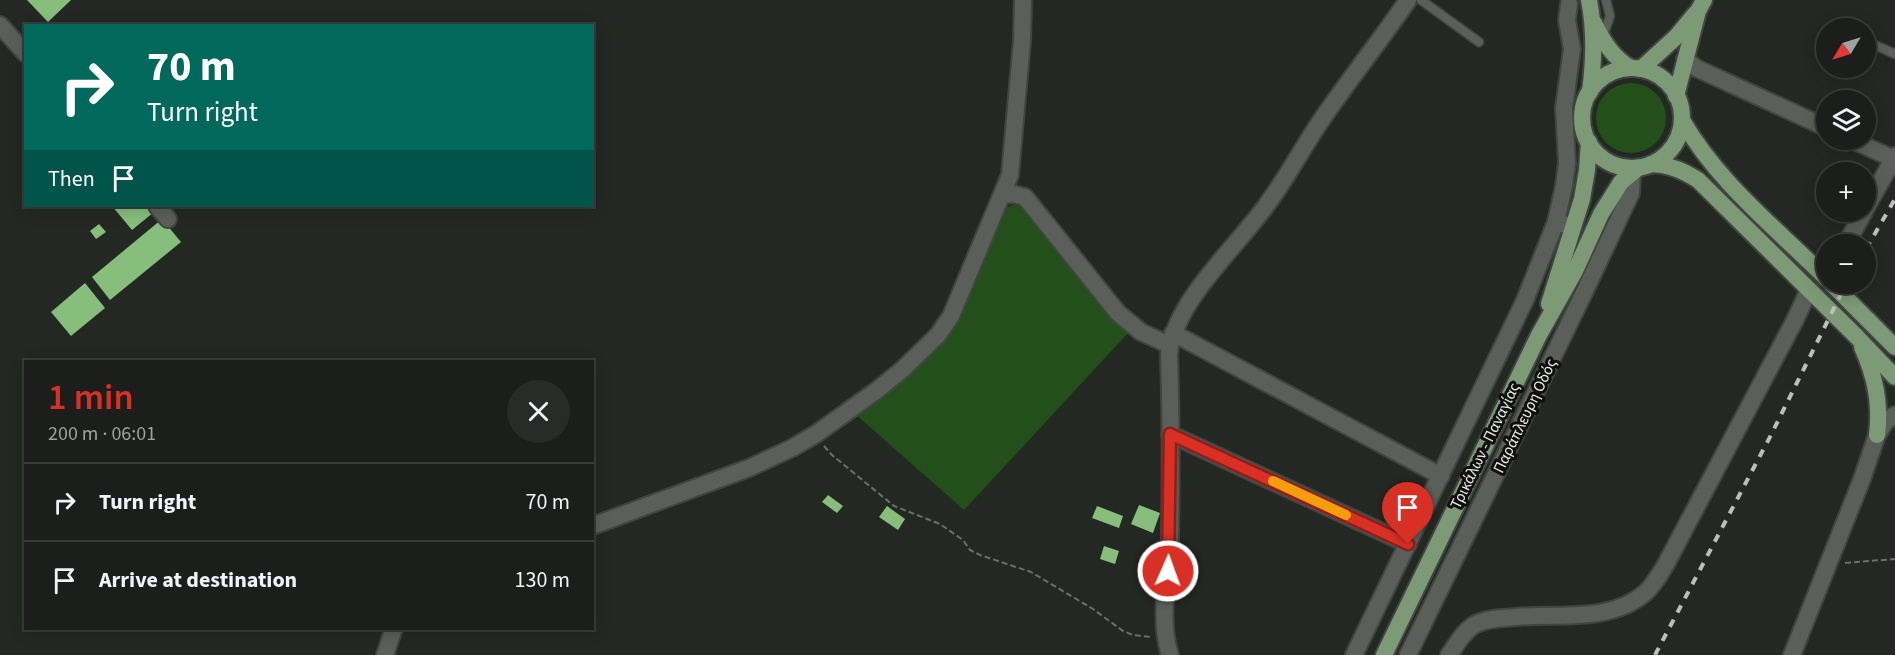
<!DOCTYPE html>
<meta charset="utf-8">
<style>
:root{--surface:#1b1e1a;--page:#282b27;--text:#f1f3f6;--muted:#a0a2a2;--line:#393c39;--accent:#d93025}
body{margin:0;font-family:"Source Sans 3",sans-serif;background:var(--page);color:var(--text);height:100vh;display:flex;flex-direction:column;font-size:22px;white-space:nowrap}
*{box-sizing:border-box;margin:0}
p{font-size:20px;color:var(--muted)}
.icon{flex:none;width:33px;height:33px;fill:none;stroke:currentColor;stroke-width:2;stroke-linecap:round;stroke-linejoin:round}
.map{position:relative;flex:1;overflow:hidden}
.panel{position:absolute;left:24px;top:360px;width:570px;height:270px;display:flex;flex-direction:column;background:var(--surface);border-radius:0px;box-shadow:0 3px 15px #0003,0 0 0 2px var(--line)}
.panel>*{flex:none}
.banner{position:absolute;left:24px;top:24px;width:570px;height:183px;border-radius:0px;box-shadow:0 3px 15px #0003,0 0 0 2px var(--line);background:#00695c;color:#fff;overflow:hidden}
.needle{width:39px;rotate:232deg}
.tools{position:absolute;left:1816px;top:18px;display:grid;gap:12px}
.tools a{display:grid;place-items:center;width:60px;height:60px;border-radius:50%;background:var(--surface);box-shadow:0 3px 15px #0003,0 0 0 2px var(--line);font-size:30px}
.pin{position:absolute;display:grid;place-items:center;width:51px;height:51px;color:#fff;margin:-62px -26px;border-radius:50% 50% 50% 0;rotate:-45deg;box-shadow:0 0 6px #0007}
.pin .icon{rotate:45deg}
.me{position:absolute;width:66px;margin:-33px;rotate:2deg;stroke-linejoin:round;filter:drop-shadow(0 0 4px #0008)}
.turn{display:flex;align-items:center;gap:21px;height:126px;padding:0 24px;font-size:27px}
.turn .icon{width:78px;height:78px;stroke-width:2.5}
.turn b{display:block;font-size:42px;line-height:51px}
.then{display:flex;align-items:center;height:57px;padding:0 24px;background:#0003;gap:12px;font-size:22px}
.round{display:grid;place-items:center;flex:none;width:63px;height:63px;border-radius:32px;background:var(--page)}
.headline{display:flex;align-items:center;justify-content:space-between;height:102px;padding:0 24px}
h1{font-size:36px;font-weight:600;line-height:45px;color:var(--accent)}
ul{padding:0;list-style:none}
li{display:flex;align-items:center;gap:18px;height:78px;padding:0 24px;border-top:2px solid var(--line)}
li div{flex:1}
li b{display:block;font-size:22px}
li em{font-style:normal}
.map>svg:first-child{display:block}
.green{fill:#234f1a}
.building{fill:#87be7c}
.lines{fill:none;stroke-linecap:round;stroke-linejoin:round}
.service-casing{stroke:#414541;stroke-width:11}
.minor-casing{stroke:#414541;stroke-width:20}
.tertiary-casing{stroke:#414541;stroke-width:20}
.primary-casing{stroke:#414541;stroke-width:20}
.path{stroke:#6b6e6a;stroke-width:2;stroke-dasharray:6 3;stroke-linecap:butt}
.service{stroke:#5a5f59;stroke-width:8}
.minor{stroke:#5a5f59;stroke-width:16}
.tertiary{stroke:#5a5f59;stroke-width:16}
.primary{stroke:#7c9a75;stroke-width:16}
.rail{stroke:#bbbfbb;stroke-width:4;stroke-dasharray:8 8;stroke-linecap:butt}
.route-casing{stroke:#8d1f18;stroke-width:15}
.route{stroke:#d93025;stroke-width:10}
.slow{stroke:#f59e0b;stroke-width:10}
.labels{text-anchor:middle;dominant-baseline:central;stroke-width:6;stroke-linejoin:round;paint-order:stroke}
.street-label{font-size:16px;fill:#e7eae7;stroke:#0f100e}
</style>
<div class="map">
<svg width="1895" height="655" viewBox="0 0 1895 655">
<rect width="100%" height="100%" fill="#242823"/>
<g class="green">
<circle cx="1631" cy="118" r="35"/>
<polygon points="1012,205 1022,206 1128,333 964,510 854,413 920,361 1001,215 1006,208"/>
</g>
<g class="building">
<polygon points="27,0 71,0 48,22"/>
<polygon points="112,206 148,206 154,212 132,230"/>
<polygon points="162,219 181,242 110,300 92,277"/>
<polygon points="99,224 106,232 96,239 90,231"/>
<polygon points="85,283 105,308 71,336 51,312"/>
<polygon points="828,495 843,506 837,513 822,502"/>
<polygon points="1139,505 1160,513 1153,533 1131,524"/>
<polygon points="887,506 905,519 898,530 879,517"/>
<polygon points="1097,506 1123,516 1119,528 1092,518"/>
<polygon points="1104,546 1119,551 1115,564 1100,559"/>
</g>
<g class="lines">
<g class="service-casing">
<g id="service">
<polyline points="1421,0 1479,42"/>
<polyline points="1603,36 1610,16 1606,0"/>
<polyline points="1866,41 1895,54"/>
</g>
</g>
<g class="minor-casing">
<g id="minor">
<polyline points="0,25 26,54"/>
<polyline points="1685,59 1696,68 1827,128"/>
<polyline points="1852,140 1894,159"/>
<polyline points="1003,195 1013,194 1025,197 1118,313 1141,332 1163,342"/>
<polyline points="157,206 168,219"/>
<polyline points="1866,208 1895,156"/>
<polyline points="1556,222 1564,186 1567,163 1564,108 1572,49 1567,20 1569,4"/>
<polyline points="1846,244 1864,212"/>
<polyline points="1173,333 1441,476"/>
<polyline points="1170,434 1408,544"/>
<polyline points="592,526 749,468 792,448 816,434 876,391 902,370 938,335 951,316 1010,175 1022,41 1023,0"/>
<polyline points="385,655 394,628"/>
<path d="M1170,655C1158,618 1169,575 1170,537C1171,476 1171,415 1169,354C1175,300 1237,247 1268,203C1287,177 1302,149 1320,122C1348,81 1380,41 1408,0"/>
<path d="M1449,655C1456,645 1464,630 1476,624C1488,618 1503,618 1516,617C1559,613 1610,623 1645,593C1654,585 1660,574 1666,564L1795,320L1809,290"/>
</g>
</g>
<g class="tertiary-casing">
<g id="tertiary">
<polyline points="1354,655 1525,300 1556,222 1573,227"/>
<polyline points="1408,655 1582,297 1631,193 1632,173"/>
<polyline points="1792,655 1862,479 1877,435 1886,421 1895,415"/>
</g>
</g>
<g class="primary-casing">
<g id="primary">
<path d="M1589,0C1595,30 1594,61 1590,92"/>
<path d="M1594,23C1603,41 1613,58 1631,68"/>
<circle cx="1632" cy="118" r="50"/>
<polyline points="1641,69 1676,37 1695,14"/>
<polyline points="1676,96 1698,11 1704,0"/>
<path d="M1682,120C1718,183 1776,228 1827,279"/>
<path d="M1651,164C1670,165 1682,170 1698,180L1856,336L1895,377"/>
<polyline points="1832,284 1895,347"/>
<polyline points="1549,304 1582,199 1587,170 1589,142"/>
<path d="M1862,347C1875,376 1881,403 1877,435"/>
<polyline points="1384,655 1539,335 1575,271 1601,214 1621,182 1638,168"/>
</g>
</g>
<g class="path">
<polyline points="824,446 832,455 894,506 940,524 963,540 970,550 980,555 1031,572 1093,609 1123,631 1133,635 1151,637"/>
<polyline points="1845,563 1895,559"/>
</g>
<use href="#service" class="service"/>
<use href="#minor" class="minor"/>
<use href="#tertiary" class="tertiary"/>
<use href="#primary" class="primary"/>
<g class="rail">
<polyline points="1866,249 1895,199"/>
<polyline points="1655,655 1771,435 1846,284"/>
</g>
</g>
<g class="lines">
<g class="route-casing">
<polyline id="route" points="1168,571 1170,434 1408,544"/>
</g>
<use href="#route" class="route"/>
<polyline class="slow" points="1273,481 1346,515"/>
</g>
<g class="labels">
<g class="street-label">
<text transform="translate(1525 416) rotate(-64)">Παράπλευρη Οδός</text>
<text transform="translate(1485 446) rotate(-64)">Τρικάλων - Παναγίας</text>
</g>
</g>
</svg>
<div class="tools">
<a><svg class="needle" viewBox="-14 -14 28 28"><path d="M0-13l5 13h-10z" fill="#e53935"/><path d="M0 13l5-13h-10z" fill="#a0a2a2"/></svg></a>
<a><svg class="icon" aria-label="layers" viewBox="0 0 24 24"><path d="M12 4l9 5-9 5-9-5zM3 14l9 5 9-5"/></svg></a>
<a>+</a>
<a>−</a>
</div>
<div class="pin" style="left:1408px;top:544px;background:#d93025"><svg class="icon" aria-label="arrive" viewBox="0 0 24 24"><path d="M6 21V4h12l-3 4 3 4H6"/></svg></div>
<svg class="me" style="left:1168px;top:571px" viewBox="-20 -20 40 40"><circle r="17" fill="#d93025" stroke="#fff" stroke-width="3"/><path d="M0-11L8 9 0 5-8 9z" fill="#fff"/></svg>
<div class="banner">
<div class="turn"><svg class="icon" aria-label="right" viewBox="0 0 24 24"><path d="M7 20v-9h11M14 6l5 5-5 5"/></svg><div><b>70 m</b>Turn right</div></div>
<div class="then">Then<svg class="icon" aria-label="arrive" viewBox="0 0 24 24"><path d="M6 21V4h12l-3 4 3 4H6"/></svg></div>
</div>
<section class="panel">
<div class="headline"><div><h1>1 min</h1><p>200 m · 06:01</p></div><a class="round"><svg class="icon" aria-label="close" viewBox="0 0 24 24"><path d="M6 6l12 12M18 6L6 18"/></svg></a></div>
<ul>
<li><svg class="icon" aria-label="right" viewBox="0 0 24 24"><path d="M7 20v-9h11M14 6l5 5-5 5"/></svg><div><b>Turn right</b></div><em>70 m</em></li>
<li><svg class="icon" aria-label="arrive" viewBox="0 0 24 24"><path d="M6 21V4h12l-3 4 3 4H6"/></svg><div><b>Arrive at destination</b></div><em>130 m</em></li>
</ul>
</section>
</div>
